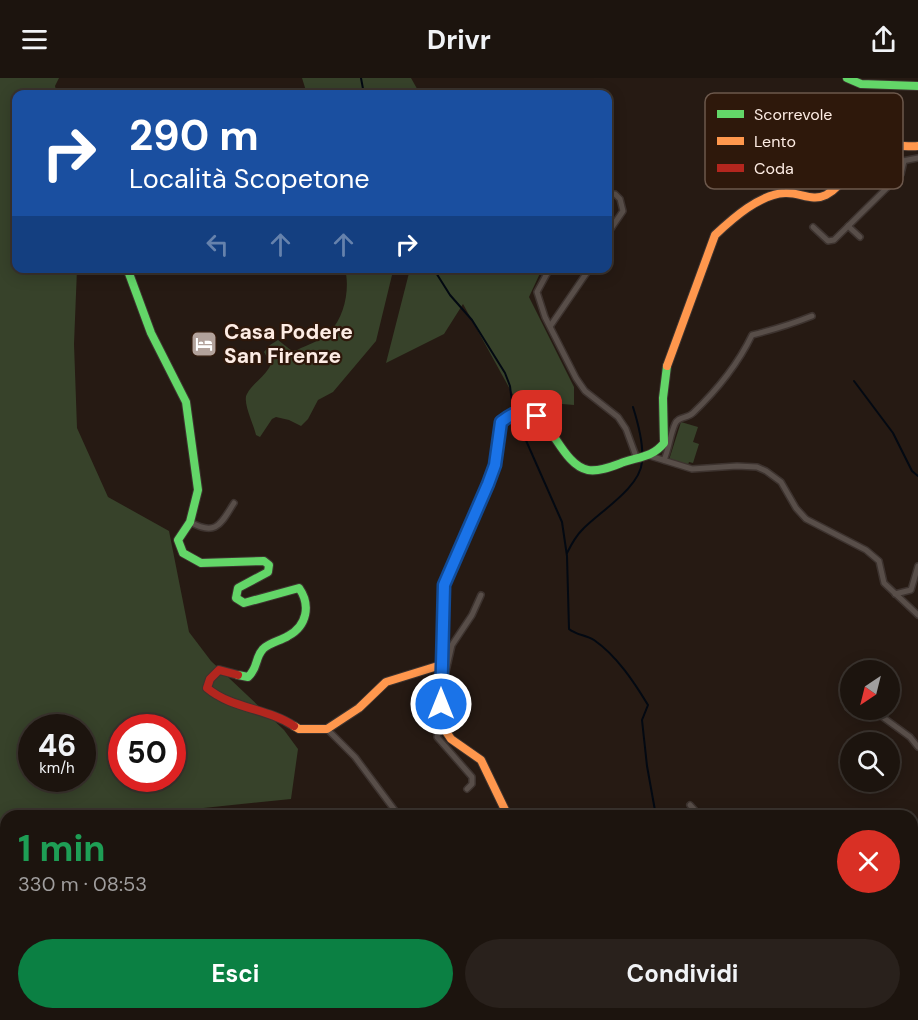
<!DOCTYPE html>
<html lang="it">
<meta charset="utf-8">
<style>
:root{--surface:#1c140e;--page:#29211c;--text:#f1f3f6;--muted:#a09e9e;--line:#3a332e;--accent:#0b8043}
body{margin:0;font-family:"DM Sans",sans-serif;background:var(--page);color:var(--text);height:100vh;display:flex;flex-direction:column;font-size:22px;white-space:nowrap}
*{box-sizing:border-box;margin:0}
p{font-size:20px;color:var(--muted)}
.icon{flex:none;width:33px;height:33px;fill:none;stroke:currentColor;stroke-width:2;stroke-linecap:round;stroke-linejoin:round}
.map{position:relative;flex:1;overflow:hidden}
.side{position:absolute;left:0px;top:732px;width:918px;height:210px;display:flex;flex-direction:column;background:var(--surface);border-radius:18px 18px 0 0;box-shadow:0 3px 15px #0003,0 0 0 2px var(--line)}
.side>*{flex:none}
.hud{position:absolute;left:12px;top:12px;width:600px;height:183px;border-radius:12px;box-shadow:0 3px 15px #0003,0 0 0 2px var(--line);background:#1a4fa0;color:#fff;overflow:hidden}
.needle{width:39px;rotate:215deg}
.buttons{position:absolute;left:840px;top:582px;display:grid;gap:12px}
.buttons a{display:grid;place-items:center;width:60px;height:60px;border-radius:50%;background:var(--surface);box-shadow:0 3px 15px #0003,0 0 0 2px var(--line);font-size:30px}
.speed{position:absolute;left:18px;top:636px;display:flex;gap:12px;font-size:30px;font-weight:700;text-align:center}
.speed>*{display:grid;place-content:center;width:78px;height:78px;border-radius:50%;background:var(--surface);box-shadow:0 3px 15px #0003,0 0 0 2px var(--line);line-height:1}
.speed small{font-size:15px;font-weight:400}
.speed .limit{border:9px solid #d22;background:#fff;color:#111}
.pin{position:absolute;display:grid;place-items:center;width:51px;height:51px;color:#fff;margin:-26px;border-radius:12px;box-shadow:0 3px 9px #0006}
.me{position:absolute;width:66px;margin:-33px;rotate:0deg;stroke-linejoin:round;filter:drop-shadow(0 0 4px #0008)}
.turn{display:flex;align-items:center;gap:21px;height:126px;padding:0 18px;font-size:27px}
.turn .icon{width:78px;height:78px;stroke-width:2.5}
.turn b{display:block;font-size:42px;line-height:51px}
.lanes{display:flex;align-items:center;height:57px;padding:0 18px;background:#0003;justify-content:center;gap:30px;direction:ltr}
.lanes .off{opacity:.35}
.round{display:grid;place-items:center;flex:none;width:63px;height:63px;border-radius:32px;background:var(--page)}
.headline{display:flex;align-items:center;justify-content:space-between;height:102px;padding:0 18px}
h1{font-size:36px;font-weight:700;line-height:45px;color:#1e9e55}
.action{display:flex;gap:12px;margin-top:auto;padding:12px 18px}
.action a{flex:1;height:69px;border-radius:36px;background:var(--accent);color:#fff;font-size:24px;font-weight:700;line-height:69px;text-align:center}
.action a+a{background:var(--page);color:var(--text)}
header{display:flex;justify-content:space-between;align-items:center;height:78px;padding:0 18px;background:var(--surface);font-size:27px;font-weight:700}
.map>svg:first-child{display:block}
.green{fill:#37422a;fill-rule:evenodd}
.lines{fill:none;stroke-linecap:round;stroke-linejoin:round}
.stream{stroke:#030912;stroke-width:2}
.street-casing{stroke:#3d332f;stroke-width:8}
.fast-casing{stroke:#3d332f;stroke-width:10}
.slow-casing{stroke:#3d332f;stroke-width:10}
.jam-casing{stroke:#3d332f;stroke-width:10}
.street{stroke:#584e49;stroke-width:5}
.fast{stroke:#63d668;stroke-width:8}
.slow{stroke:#ff974d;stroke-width:8}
.jam{stroke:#b3261e;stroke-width:8}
.route-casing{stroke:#114b97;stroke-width:15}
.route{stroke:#1a73e8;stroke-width:10}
.labels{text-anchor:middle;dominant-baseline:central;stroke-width:4.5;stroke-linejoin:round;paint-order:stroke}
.poi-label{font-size:21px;font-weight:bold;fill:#fdece4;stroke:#2e180b;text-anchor:start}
.key{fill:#2e180b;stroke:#6c584c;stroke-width:1.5}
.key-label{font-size:16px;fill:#fdece4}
</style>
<header><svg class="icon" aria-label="menu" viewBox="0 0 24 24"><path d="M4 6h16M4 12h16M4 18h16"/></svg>Drivr<svg class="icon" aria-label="share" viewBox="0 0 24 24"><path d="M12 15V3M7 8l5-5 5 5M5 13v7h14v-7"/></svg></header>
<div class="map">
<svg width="918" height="942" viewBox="0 0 918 942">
<rect width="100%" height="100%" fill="#261a13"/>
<g class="green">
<path d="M0,0H59L55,8L57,16H16V190L77,191L74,266L77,350L108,419L169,453L189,554L211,583L284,652L298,671L291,721L194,731L191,738H6V877L0,860ZM32,650H82V700H32ZM122,650H172V700H122Z"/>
<polygon points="302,0 411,0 420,16 307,16"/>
<path d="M542,191L529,219L574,309V327L516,322L463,226L444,256L386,285L409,195L393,193L376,263L333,314L318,322L308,341L301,348L289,342L276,339L272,341L260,359L256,357C254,347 242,324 247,316C252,306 263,300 269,290L271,286L264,274L270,267L278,262L292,273L297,272C307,267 322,262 330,254C345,238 350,210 345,191Z"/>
<polygon points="681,344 698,349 693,364 699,366 693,385 689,384 688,387 669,382"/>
</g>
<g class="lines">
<g class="stream">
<polyline points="361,0 364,16"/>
<path d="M433,190L450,217L472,242L505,295L510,308L513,333L562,444L567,478L569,551C576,557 586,557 594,562C617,578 634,604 648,627L642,642L647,688L656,738"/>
<polyline points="854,303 893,355 912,393 918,398"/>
<path d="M567,475C571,467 576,458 582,452C599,434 640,410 642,384C644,367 638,345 633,329"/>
<polyline points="885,936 893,942"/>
<polyline points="98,942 103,936"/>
<polyline points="262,942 265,936"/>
</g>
<g class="street-casing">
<g id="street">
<polyline points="858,86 877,88 918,80"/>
<polyline points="608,116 615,116 620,121 623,133 608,155"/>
<polyline points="848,148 860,159"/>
<polyline points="813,149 828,163 834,162 901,96 904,83"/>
<polyline points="550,190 537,214 545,239 576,300 585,313 618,339 626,351 637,381"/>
<polyline points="551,247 590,190"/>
<polyline points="650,378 692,391 737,388 757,389 766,393 781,404 796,430 806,441 866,472 879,483 884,505 918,537"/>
<path d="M664,382C669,371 670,357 675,346C678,338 687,341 693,335C716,313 738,286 752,257C772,252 792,246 812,238"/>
<path d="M190,444C217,459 221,445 234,425"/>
<polyline points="895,516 911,512 918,488"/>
<polyline points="444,602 452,567 472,537 481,517"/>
<polyline points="848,630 850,628"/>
<polyline points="873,632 910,659 918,669"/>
<polyline points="327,651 355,679 399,738"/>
<polyline points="444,651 438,654 437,659 472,699 472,706 467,711"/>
<polyline points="690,727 700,738"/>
<polyline points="649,738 650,735 670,734 685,738"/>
<polyline points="912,768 918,775"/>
<polyline points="191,936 191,942"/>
<polyline points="445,942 449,936"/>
<polyline points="694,942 694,936"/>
</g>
</g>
<g class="fast-casing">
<g id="fast">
<polyline points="847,0 861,6 918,8"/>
<path d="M127,190L151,255L186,324L198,412L190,444L178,462L183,475L201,485L264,483L269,487L268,494L238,510L236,520L244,525L299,510C311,527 307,548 288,558C280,563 270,564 263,571C254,581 259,589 248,599L238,597"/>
<path d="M452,488L495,387L501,344C506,341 512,336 517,335C549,325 558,386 588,392C599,394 613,388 624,384C639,379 653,379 664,365L663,320L667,288"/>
<polyline points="680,936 683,942"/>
</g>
</g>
<g class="slow-casing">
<g id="slow">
<path d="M667,288L715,157C733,140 760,116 785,115C800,114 812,124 826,117C847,106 857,75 881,69C893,66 906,69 918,68"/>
<polyline points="452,488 444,507 441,646 451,661 481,682 508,738"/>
<polyline points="294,648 299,651 327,651 359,630 386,604 441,587"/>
</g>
</g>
<g class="jam-casing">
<path id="jam" d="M238,597L219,592L210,601L207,610C232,631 267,630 294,648"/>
</g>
<use href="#street" class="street"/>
<use href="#fast" class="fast"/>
<use href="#slow" class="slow"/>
<use href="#jam" class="jam"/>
</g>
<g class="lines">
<g class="route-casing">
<path id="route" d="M441,626L444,507L488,406L495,387L501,344C514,334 523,329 537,338"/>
</g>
<use href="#route" class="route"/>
</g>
<defs>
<g id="hotel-square" transform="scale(1.35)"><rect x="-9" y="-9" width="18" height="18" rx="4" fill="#b2a29b" stroke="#2e180b"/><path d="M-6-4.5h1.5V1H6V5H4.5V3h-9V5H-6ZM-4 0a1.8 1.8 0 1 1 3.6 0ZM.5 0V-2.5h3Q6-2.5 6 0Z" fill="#fff"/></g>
</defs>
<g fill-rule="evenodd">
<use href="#hotel-square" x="204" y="266"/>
</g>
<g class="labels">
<g class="poi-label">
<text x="224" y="254">Casa Podere<tspan x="224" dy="24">San Firenze</tspan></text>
</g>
</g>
<rect x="705" y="15" width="198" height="96" rx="9" class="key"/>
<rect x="717" y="32" width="27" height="8" fill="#63d668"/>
<rect x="717" y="59" width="27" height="8" fill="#ff974d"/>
<rect x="717" y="86" width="27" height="8" fill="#b3261e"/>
<g class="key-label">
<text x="754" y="42">Scorrevole</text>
<text x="754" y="69">Lento</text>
<text x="754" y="96">Coda</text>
</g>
</svg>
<div class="buttons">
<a><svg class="needle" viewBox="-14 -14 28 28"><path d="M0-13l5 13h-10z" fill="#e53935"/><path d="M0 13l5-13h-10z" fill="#a09e9e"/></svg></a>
<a><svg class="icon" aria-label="search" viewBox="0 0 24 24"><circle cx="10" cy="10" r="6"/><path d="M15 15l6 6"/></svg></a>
</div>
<div class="speed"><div>46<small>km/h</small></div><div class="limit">50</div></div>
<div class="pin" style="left:537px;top:338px;background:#d93025"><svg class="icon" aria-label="arrive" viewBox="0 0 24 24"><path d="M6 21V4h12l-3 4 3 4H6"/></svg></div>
<svg class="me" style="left:441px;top:626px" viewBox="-20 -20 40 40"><circle r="17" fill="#1a73e8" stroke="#fff" stroke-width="3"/><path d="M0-11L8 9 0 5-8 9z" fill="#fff"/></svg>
<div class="hud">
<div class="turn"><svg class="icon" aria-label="right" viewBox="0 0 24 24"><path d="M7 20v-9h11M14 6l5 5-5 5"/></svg><div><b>290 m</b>Località Scopetone</div></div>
<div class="lanes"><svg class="icon off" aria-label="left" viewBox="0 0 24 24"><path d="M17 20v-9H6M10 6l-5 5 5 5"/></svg><svg class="icon off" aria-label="ahead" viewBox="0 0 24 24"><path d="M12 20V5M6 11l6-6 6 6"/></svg><svg class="icon off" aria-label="ahead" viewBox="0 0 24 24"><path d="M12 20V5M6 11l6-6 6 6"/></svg><svg class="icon" aria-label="right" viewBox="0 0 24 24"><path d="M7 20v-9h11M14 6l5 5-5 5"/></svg></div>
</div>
<section class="side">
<div class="headline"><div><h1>1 min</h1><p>330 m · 08:53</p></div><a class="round" style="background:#d93025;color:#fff"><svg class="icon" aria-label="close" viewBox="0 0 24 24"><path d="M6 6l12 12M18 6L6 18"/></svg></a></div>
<div class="action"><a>Esci</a><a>Condividi</a></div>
</section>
</div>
